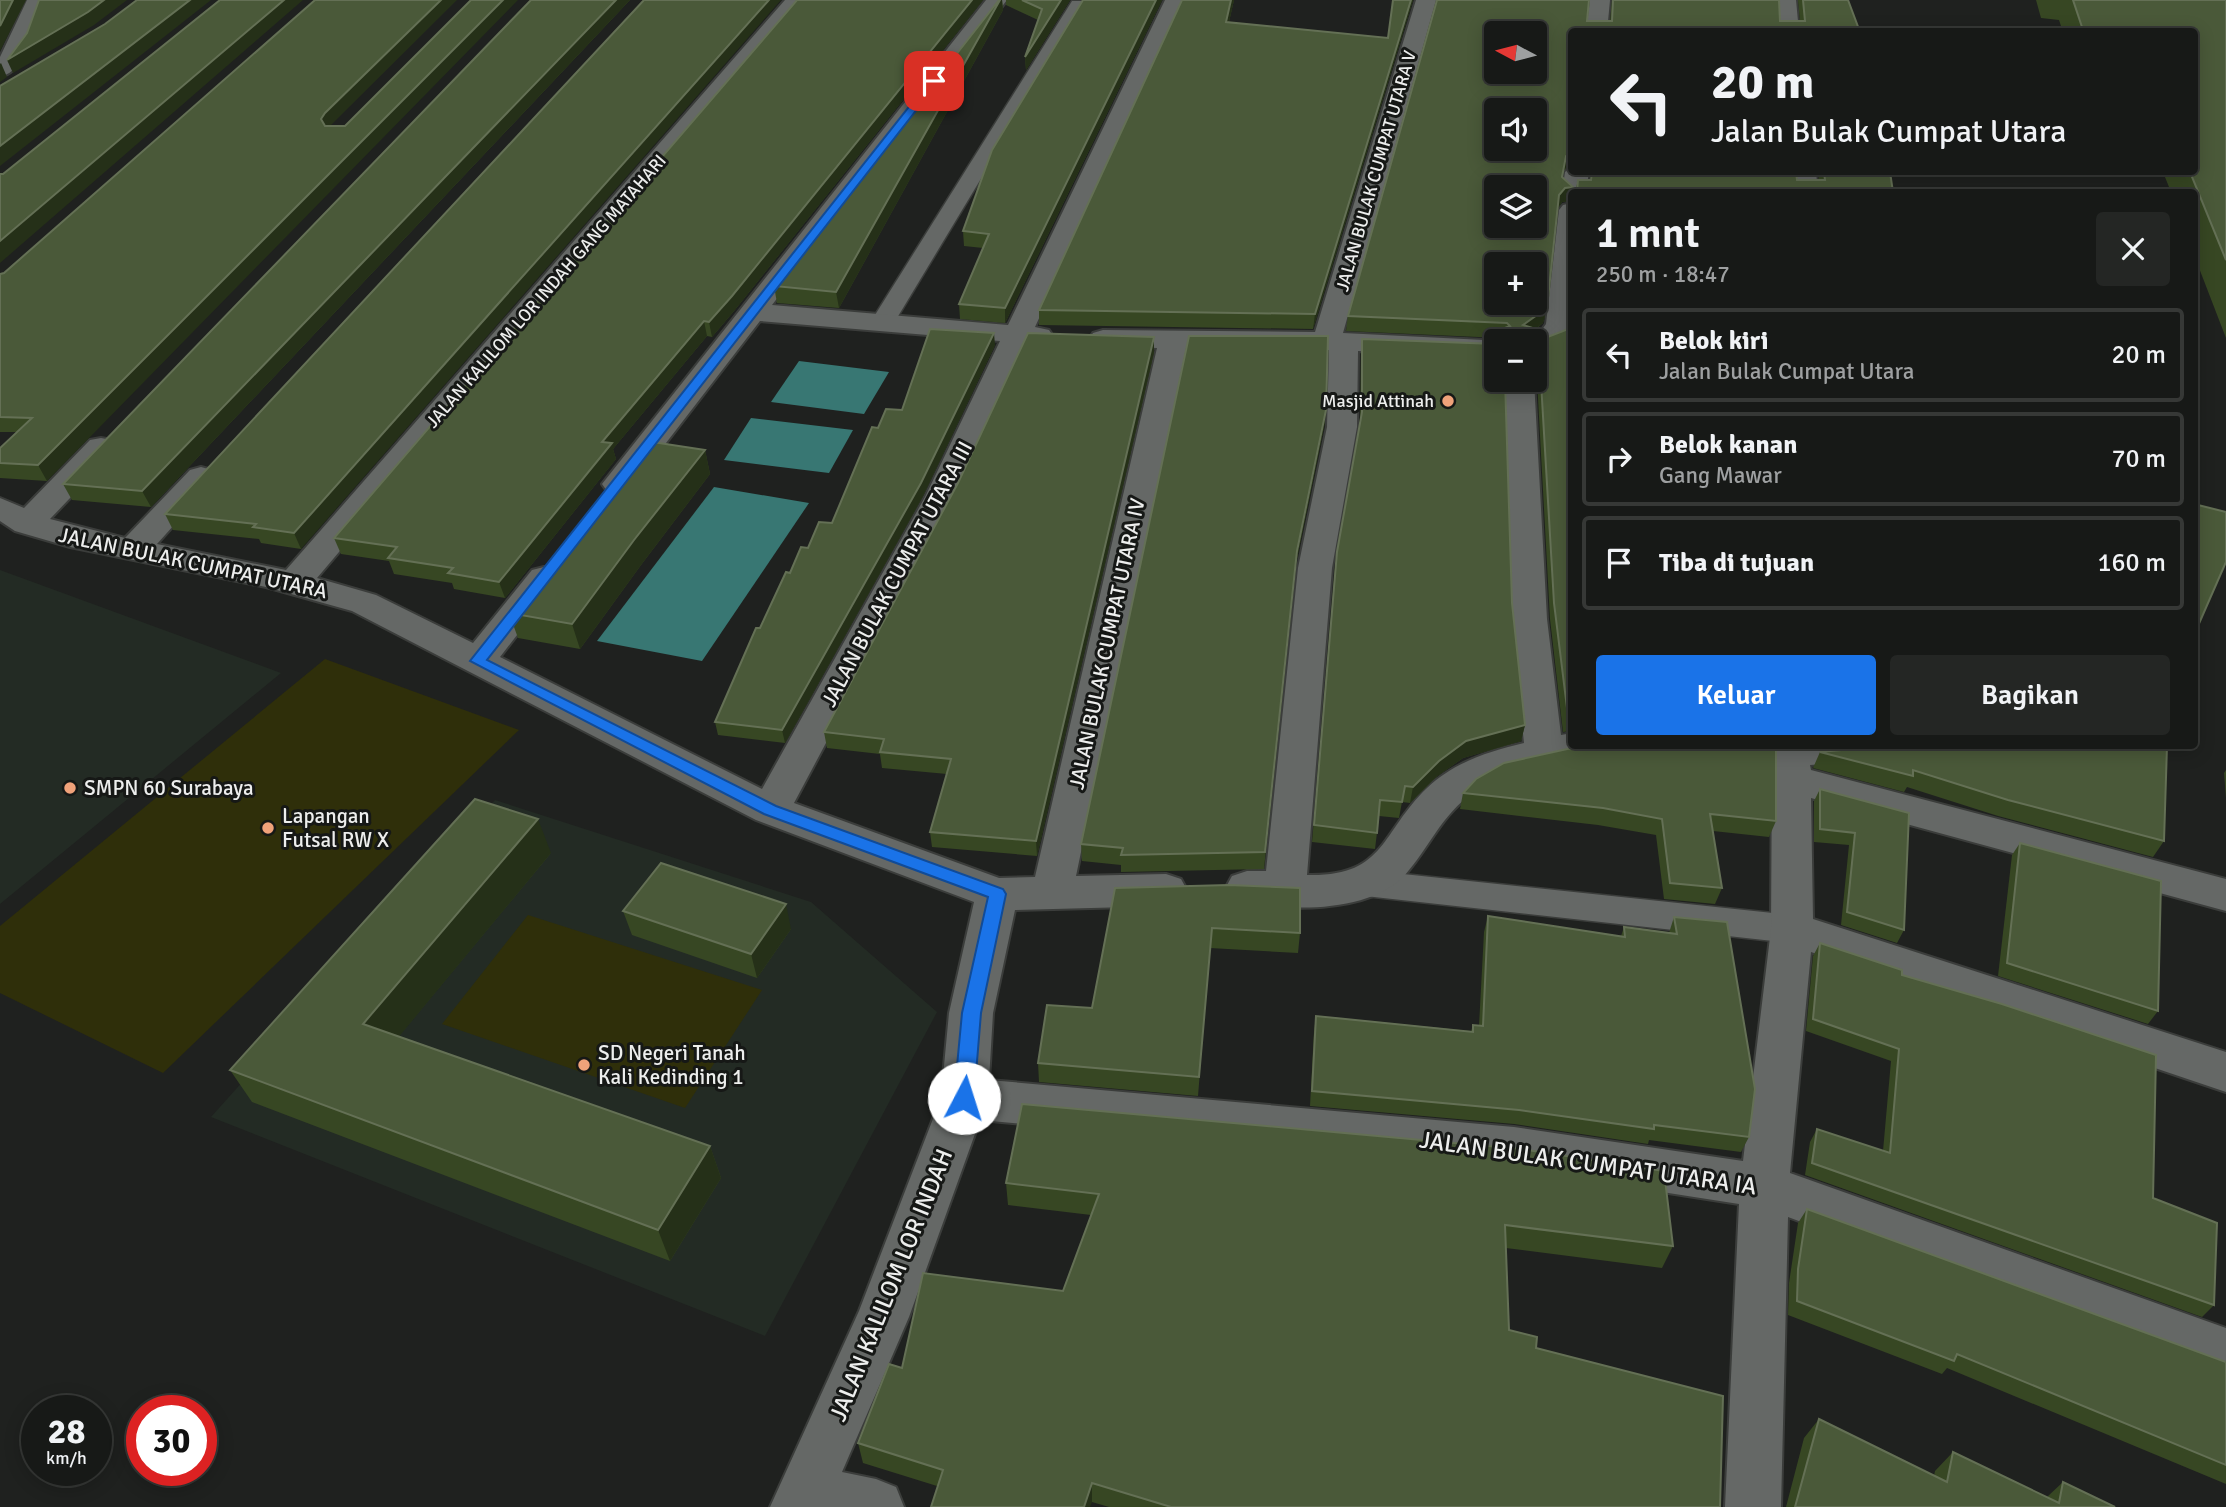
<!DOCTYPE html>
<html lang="id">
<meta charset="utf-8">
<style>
:root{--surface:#171917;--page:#242624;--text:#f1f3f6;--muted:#9ea0a1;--line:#363836;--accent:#1a73e8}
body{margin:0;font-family:Signika,sans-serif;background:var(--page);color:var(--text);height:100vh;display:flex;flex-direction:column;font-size:26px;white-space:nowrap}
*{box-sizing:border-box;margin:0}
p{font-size:23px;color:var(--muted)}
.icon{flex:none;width:38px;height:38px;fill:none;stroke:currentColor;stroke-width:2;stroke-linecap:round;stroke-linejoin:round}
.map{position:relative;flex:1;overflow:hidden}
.drawer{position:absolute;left:1568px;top:189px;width:630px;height:560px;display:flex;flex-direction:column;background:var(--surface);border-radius:7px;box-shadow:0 4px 18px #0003,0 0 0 2px var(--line)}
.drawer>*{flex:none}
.banner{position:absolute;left:1568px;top:28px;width:630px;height:147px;border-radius:7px;box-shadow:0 4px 18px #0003,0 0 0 2px var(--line);background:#171917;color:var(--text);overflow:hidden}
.needle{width:46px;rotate:277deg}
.tools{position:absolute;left:1484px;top:21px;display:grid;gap:14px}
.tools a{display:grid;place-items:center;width:63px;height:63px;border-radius:7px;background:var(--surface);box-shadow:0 4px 18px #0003,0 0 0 2px var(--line);font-size:35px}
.speed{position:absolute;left:21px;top:1395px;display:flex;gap:14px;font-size:35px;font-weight:700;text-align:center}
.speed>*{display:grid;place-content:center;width:91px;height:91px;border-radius:50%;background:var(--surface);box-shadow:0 4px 18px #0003,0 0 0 2px var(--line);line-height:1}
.speed small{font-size:18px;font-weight:400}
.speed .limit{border:10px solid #d22;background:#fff;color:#111}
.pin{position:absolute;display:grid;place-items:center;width:60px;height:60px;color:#fff;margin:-30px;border-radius:14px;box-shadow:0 4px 10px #0006}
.me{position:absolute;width:77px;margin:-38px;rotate:5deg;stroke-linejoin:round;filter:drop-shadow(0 0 5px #0008)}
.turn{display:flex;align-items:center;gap:24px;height:147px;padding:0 28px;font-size:32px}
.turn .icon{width:91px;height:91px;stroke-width:2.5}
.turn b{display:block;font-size:49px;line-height:60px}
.round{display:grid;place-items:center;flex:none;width:74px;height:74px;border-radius:7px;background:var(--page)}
.head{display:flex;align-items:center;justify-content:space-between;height:119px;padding:0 28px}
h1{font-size:42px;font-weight:600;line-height:52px}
.action{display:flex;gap:14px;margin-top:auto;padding:14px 28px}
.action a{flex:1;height:80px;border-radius:7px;background:var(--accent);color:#fff;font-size:28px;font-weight:600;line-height:80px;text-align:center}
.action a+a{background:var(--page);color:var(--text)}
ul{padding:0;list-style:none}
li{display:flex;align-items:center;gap:21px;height:94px;margin:0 14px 10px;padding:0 14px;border:4px solid var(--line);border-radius:7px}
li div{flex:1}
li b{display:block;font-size:26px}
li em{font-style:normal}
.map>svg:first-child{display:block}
.built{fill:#232b24}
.green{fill:#2f2f0a}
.water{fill:#387773}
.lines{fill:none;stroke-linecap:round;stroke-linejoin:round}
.service-casing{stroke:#3b3d3b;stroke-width:3}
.minor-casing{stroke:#3b3d3b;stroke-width:4}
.service{fill:#656866;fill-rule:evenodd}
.minor{fill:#656866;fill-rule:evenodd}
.wall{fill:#374723;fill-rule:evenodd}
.shaded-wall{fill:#253018}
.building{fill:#4a5939;stroke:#647055;stroke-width:2;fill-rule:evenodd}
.route{fill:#1a73e8;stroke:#114b97;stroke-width:2}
.poi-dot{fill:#f0a27a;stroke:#161816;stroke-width:2.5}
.labels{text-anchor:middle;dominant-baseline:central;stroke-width:6;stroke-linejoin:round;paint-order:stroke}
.far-street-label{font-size:18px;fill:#edeeed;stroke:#161816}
.far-poi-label{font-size:18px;fill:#edeeed;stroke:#161816;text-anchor:end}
.street-label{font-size:21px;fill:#edeeed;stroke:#161816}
.poi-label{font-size:21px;fill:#edeeed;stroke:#161816;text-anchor:start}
.near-street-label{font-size:24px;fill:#edeeed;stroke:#161816}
</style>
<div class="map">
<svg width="2226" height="1507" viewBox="0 0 2226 1507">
<rect width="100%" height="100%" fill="#1f211f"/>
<g class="built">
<polygon points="0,570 281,673 0,904"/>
<polygon points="495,800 811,902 937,1012 765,1336 211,1117"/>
</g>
<g class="green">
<polygon points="325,659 519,730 163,1073 0,993 0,926"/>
<polygon points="528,915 762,990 685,1108 442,1024"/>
</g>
<g class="water">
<polygon points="799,361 889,372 864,414 771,402"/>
<polygon points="751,418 853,430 829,473 724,460"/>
<polygon points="714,487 809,503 702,661 597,641"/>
</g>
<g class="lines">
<g class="service-casing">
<g id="service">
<polygon points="1072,1 1088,1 894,323 890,328 874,328 870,323"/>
<polygon points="1365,870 1792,915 1804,919 1809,929 1804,939 1792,943 1365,896 1353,892 1348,883 1353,874"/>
</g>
</g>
<g class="minor-casing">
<g id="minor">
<path d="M27,0H47C38,23 28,70 0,77V57Z"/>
<path d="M785,0H806L317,578L376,595L473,643L532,570L544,567L556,570L561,578L500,657L762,789L925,497L1000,341L760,321L629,491L618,494L607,491L602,484L986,0H1007L772,305L1008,325L1165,0H1185L1035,327L1049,330L1053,336L1049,342L1028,344L957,497L794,803L999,878L1035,877L1157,348L1093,345L1089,339L1093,333L1103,330L1315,332L1416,0H1436L1343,333L1504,341H1496V357L1358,351L1357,427L1332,568L1307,875C1386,877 1380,833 1427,788C1453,763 1489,751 1524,743L1511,619L1504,380H1534L1547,619L1561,735L1572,733V746H1595L1590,756C1549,767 1509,769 1473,793C1442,814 1429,848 1405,875C1370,914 1279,913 1232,898L1226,887L1232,876L1247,871H1266L1298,568L1327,427L1329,350L1186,348L1076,876L1166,874L1181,879L1187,890L1181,901L1166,906L1015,910L993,1013L989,1080L1514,1127L1743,1161L1771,929L1772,764L1714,756L1709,746H1912L1907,756L1893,759L1810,765L1811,770L2226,879V911L1811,798L1813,919L2226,1052V1092L1811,952L1790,1173L2226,1328V1380L1788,1217L1781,1507H1725L1739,1204L1514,1169L980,1120L909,1317L842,1472L876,1479L896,1487L904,1507H770L859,1311L941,1098L949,1013L974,902L756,820L352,611L266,587L70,547L15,531L0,521V498L24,508L90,440L101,438L112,440L117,447L112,454L50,519L125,538L190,470L201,467L212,470L217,477L157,544L286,570Z"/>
<polygon points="1590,0 1610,0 1607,32 1586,32"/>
<polygon points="1776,0 1796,0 1799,32 1778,32"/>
<polygon points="1572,166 1572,172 1589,172 1586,192 1572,192 1572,199 1562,192 1565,172"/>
<polygon points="1792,172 1816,172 1818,192 1794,192"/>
<polygon points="1572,203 1572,328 1562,343 1535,354 1535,341 1523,341 1541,331 1546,324 1559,210 1563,205"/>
</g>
</g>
<use href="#service" class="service"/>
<use href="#minor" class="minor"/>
</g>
<g class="wall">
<polygon points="531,0 630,0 151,507 72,500 63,484"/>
<polygon points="644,0 301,549 261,543 259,539 173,530 165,514"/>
<polygon points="797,0 983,0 734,311 712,337 707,336 613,449 616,459 505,598 454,589 452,583 394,574 389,561 341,554 334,538"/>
<polygon points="999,0 1002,0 1003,10 839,308 777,303 774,286"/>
<polygon points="1006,0 1070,0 1026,70 1025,57 1038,20 1006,5"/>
<polygon points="1078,0 1162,0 1005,323 960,319 959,304 983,248 964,246 963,231 1083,0"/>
<polygon points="1182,0 1234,0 1229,22 1388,38 1393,0 1413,0 1313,329 1039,325 1039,310"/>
<path d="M1437,0H1589L1587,21H1610L1612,0H1779L1780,21H1800L1798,0H1848L1860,32H1572V164L1564,170L1562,177L1573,187L1570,201L1562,202L1558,208L1547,308L1543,323L1536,329L1537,341L1566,330L1572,323V731L1563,732L1550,619L1537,380H1535V341H1499L1500,338L1346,331L1348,316ZM1496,33H1535V72H1496ZM1496,110H1535V149H1496ZM1496,187H1535V226H1496ZM1496,264H1535V303H1496Z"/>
<polygon points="2036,0 2226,0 2226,338 2194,255 2194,192 2171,192 2163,172 2194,172 2194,32 2063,32 2059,20 2041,18"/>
<polygon points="330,126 47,481 0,478 0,448 17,432 0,432 0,274 4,273"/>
<polygon points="1591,172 1796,172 1797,180 1819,180 1818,172 1890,172 1893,192 1575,192 1578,180 1590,180"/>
<polygon points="1154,337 1154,352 1037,856 932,847 930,832 947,774 882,768 880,754 827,748 824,732"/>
<polygon points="1362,339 1512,603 1525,725 1521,741 1463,758 1436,777 1410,803 1402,802 1399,818 1379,816 1375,849 1312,842 1335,568 1360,423 1361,354"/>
<polygon points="995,345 923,496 785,743 718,735 715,722 760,628 790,573 808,548 832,523 902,410"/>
<polygon points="1326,410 1324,427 1295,568 1264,869 1121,872 1121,865 1082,861 1081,844"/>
<polygon points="705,450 710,474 641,565 580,649 518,638 509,613"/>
<polygon points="1581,746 1776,821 1769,837 1713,831 1722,888 1715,904 1664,899 1656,835 1598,825 1460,809 1463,793"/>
<polygon points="1884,746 2164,841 2153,857 1998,816 1907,787 1904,792 1813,768 1820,752"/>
<polygon points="2226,770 2226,798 2224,773"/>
<polygon points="1820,789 1909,813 1904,930 1897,943 1841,925 1849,845 1814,842 1814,801"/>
<polygon points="2020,843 2158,1011 2148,1024 1998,976 2012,855"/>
<polygon points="551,853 399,1036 710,1146 721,1178 670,1261 252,1102 230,1070"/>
<polygon points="1115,888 1300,933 1298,953 1210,948 1198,1096 1039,1082 1038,1063 1092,1008"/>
<polygon points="623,911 791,929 757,978 632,935"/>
<polygon points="1488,916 1621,936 1624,927 1669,933 1674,917 1749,1137 1741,1152 1649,1140 1648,1144 1514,1124 1310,1106 1314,1031 1316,1016 1471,1031 1473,1025 1479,1026 1484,932"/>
<polygon points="1820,943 1902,975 2153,1198 2214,1305 2202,1317 1805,1175 1810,1142 1817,1129 1883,1151 1891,1061 1806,1031 1813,956"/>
<polygon points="1022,1104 1673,1246 1662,1268 1506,1248 1509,1330 1536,1348 1720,1507 1109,1507 1092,1502 937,1486 863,1463 858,1443 902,1368 1063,1291 1091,1215 1008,1205 1006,1183"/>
<polygon points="1807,1209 2226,1362 2226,1484 1947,1368 1942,1374 1788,1315 1789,1283 1798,1223"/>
<polygon points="1819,1419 1934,1476 1935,1471 1953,1452 2047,1497 2063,1482 2115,1507 1786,1507 1804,1438"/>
</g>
<g class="shaded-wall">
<polygon points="13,0 26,0 0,51 0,26"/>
<polygon points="104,0 127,0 94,25 13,73 7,60"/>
<polygon points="190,0 211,0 0,166 0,146"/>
<polygon points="284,0 303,0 0,263 0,241"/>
<polygon points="441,0 457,0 330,126 325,133 321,119 325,113"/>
<polygon points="503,0 518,0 47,481 38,465"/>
<polygon points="616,0 630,0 151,507 142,491"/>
<polygon points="769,0 781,0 301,549 294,533"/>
<polygon points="972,0 983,0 734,311 712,337 709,322"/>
<polygon points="1000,0 1002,0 1003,10 839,308 836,292"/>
<polygon points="1061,0 1070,0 1026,70 1025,57"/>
<polygon points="1156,0 1162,0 1005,323 1005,308"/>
<polygon points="1231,0 1234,0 1226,35 1226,22"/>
<polygon points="1411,0 1413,0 1313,329 1315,314"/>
<polygon points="1,63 7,77 0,82 0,64"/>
<polygon points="1572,152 1572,164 1563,170 1566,156"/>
<polygon points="1573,187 1570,201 1562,202 1556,210 1559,195 1565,188"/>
<polygon points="1547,308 1543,323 1520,341 1523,325"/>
<polygon points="704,321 707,336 613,449 616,459 505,598 499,582 602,442"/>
<polygon points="994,333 995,345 923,496 785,743 782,730"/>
<polygon points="1154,337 1154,352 1037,856 1036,841"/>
<polygon points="1326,410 1324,427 1295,568 1264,869 1297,551"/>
<polygon points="705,450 710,474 641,565 580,649 572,624 634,540"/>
<polygon points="1525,725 1521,741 1463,758 1436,777 1410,803 1413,787 1439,761 1466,741"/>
<polygon points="538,819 551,853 382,1057 363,1024"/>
<polygon points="786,904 791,929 757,978 751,954"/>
<polygon points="710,1146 721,1178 670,1261 658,1230"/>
<polygon points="1092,1483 1092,1502 1090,1507 1084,1507"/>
</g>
<g class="building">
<polygon points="0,0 13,0 0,26"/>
<polygon points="39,0 104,0 88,12 7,60 27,33"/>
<polygon points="137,0 190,0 0,146 0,86 105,24"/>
<polygon points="220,0 284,0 0,241 0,174 3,174"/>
<polygon points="315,0 441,0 325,113 321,119 325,126 345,126 471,0 503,0 38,465 0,463 0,448 32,418 0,417 0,274 4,273"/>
<polygon points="531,0 616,0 142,491 63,484"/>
<polygon points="644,0 769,0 294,533 253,527 256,524 165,514"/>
<polygon points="797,0 972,0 732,296 709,322 704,321 602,442 612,443 499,582 448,573 453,568 388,558 397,547 334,538"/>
<polygon points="999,0 1000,0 836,292 774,286"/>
<polygon points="1022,0 1061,0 1025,57 1042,9"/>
<polygon points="1083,0 1156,0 1005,308 959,304 989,234 963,231 992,150"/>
<polygon points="1182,0 1231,0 1226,22 1388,38 1393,0 1411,0 1315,314 1039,310"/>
<path d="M1437,0H1589L1587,21H1612L1613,0H1779L1780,21H1805L1803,0H1848L1860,32H1572V152L1566,156L1562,177L1573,187L1565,188L1559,195L1547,308L1523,325L1536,329L1537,341L1566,330L1572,323V715L1568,716L1554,603L1540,365L1535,364V341H1499L1502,329L1510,326L1507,323L1348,316ZM1496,33H1535V72H1496ZM1496,110H1535V149H1496ZM1496,187H1535V226H1496ZM1496,264H1535V303H1496Z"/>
<polygon points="2073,0 2226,0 2226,260 2190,172 2194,172 2194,32 2094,32 2093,28 2082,27"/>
<polygon points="1592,172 1796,172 1797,180 1825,180 1824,172 1890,172 1893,192 1577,192 1578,180 1591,180"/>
<polygon points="930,329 994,333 921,483 782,730 715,722 756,628 760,628 786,572 790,573 801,547 808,548 819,522 832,523 872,427 878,428 886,409 902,410"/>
<polygon points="1028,333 1154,337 1036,841 930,832 951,759 880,752 884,739 824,732 958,483"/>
<polygon points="1189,336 1328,336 1326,410 1297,551 1265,852 1121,855 1123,848 1081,844"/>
<polygon points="1362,339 1496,344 1496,380 1505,380 1512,603 1525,725 1466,741 1439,761 1413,787 1405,786 1402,802 1380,800 1377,833 1314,825 1337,552 1362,412"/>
<polygon points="646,441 705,450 634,540 572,624 509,613"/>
<polygon points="2194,504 2226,512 2226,562 2194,635"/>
<polygon points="1581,746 1742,746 1776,750 1776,821 1710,814 1722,888 1670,883 1662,819 1603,808 1463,793 1476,779 1504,763"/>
<polygon points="1884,746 2167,746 2164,841 2008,800 1913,770 1913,776 1820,752"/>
<polygon points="1820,789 1909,813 1904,930 1847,912 1855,833 1820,829"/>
<polygon points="475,799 538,819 363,1024 710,1146 658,1230 230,1070"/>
<polygon points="2020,843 2161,881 2158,1011 2007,963"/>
<polygon points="661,863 786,904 751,954 623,911"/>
<polygon points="1229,885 1300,888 1300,933 1212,928 1199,1077 1038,1063 1047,1005 1092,1008 1115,888"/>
<polygon points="1488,916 1625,937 1624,927 1677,934 1674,917 1727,922 1755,1089 1749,1137 1654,1125 1654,1129 1519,1110 1312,1091 1316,1016 1473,1032 1473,1025 1483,1026"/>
<polygon points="1820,943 1902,970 1902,975 2002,1004 2156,1055 2153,1198 2217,1223 2214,1305 1812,1163 1817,1129 1890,1153 1899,1049 1813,1019"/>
<polygon points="1022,1104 1521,1149 1664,1171 1673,1246 1505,1225 1509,1330 1537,1337 1536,1348 1723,1396 1720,1507 1171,1507 1092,1483 1084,1507 931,1507 943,1470 858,1443 889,1364 902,1368 923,1273 1063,1291 1099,1194 1006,1183"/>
<polygon points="1807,1209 2226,1362 2226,1465 1957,1354 1954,1361 1797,1301 1798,1269"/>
<polygon points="1819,1419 1947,1482 1953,1452 2059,1503 2063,1482 2115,1507 1795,1507"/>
</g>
<polygon class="route" points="931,79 939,81 487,660 776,806 1003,889 1006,894 981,1013 974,1098 971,1104 957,1104 954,1098 962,1013 988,897 764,814 470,661"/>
<g class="poi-dot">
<circle cx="1448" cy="401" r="7"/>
<circle cx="70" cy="788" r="7"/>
<circle cx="268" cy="828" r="7"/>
<circle cx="584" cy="1065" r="7"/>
</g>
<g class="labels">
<g class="far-street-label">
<text transform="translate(1376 171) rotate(-74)">JALAN BULAK CUMPAT UTARA V</text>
<text transform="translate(546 291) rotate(-49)">JALAN KALILOM LOR INDAH GANG MATAHARI</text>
</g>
<g class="far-poi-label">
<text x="1434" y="401">Masjid Attinah</text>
</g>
<g class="street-label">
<text transform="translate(193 563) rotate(12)">JALAN BULAK CUMPAT UTARA</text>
<text transform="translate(897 574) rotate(-62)">JALAN BULAK CUMPAT UTARA III</text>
<text transform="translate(1107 644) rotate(-78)">JALAN BULAK CUMPAT UTARA IV</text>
</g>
<g class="poi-label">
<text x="84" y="788">SMPN 60 Surabaya</text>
<text x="282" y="816">Lapangan<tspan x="282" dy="24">Futsal RW X</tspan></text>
<text x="598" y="1053">SD Negeri Tanah<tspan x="598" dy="24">Kali Kedinding 1</tspan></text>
</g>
<g class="near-street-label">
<text transform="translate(1588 1163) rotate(8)">JALAN BULAK CUMPAT UTARA IA</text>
<text transform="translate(891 1285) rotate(-68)">JALAN KALILOM LOR INDAH</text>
</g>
</g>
</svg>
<div class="tools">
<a><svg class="needle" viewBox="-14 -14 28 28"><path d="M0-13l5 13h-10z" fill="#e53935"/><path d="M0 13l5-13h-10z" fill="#9ea0a1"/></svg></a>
<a><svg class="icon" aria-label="sound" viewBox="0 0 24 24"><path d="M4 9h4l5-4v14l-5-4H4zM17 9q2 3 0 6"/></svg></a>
<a><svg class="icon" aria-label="layers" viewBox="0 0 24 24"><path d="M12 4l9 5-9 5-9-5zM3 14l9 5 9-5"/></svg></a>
<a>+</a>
<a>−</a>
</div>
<div class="speed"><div>28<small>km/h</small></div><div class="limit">30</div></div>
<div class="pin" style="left:934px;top:81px;background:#d93025"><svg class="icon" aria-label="arrive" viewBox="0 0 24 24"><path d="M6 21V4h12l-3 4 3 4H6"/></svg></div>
<svg class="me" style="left:964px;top:1098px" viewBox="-20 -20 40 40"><circle r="19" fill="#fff"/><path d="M0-13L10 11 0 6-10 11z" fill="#1a73e8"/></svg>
<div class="banner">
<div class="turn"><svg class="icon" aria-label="left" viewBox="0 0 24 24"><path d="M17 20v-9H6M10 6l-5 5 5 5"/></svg><div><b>20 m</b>Jalan Bulak Cumpat Utara</div></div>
</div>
<section class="drawer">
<div class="head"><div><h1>1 mnt</h1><p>250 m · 18:47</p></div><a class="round"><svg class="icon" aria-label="close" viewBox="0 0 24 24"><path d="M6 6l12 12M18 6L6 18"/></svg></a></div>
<ul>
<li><svg class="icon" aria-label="left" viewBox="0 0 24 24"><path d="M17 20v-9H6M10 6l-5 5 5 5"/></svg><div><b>Belok kiri</b><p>Jalan Bulak Cumpat Utara</p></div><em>20 m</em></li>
<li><svg class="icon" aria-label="right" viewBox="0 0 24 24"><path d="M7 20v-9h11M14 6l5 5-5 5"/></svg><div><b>Belok kanan</b><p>Gang Mawar</p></div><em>70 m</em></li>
<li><svg class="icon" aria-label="arrive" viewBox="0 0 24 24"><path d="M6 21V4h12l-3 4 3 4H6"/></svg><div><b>Tiba di tujuan</b></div><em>160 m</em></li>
</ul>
<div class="action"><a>Keluar</a><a>Bagikan</a></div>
</section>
</div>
